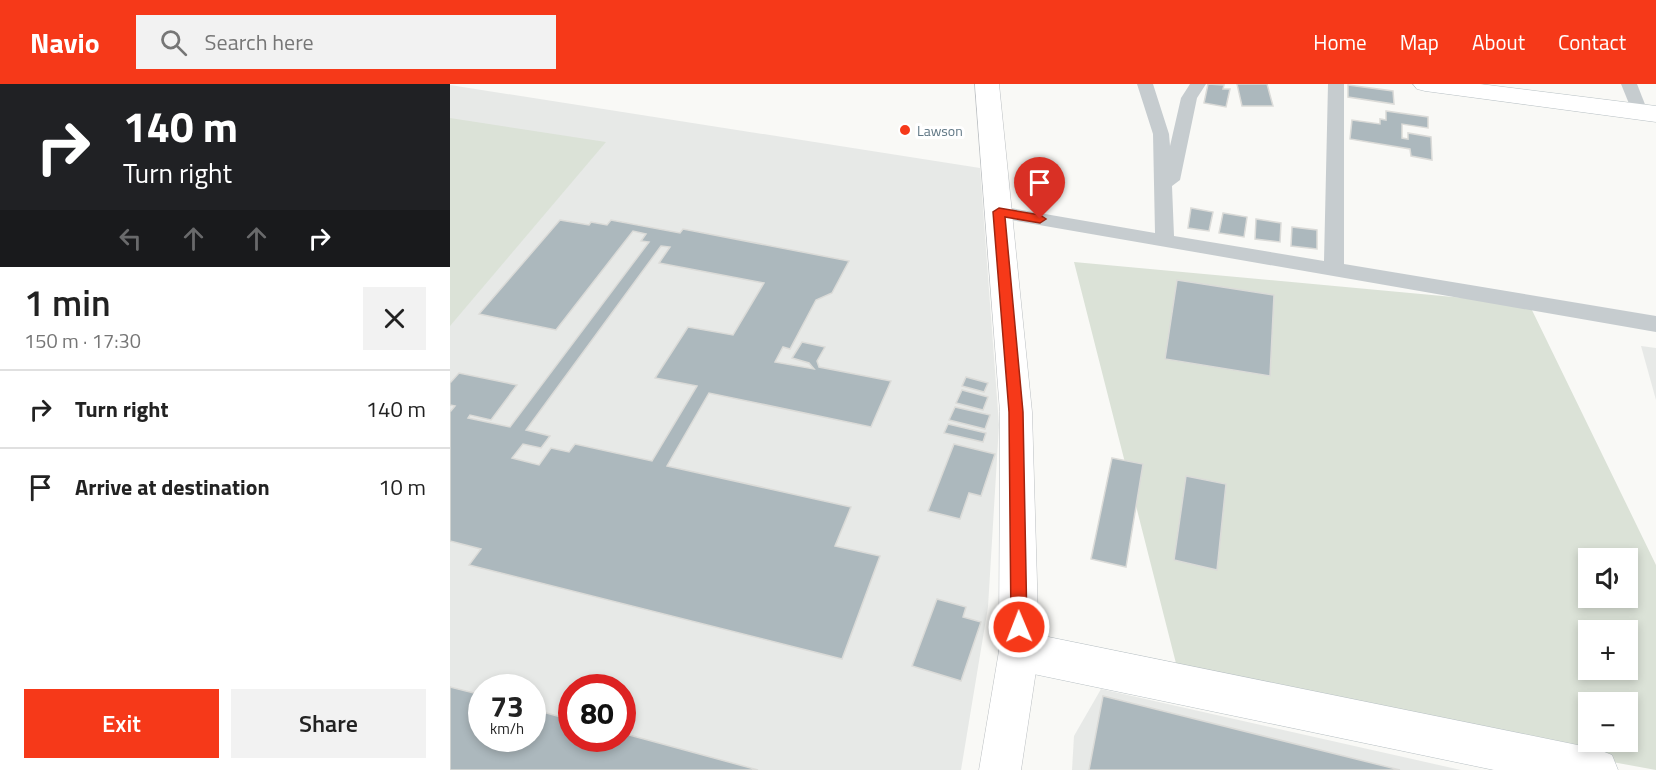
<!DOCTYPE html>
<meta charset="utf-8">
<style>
:root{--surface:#fff;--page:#f2f2f2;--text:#222;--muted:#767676;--line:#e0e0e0;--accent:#f63919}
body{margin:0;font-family:"Titillium Web",sans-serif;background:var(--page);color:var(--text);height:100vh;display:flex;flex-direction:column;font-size:22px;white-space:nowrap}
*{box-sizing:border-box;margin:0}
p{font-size:20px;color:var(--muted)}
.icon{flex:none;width:33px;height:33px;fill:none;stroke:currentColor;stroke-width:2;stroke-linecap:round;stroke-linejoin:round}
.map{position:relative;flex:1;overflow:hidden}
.details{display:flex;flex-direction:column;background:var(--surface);width:450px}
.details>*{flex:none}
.hud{background:#202124;color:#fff;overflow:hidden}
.tools{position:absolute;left:1128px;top:464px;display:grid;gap:12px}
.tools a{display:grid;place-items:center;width:60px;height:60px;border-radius:0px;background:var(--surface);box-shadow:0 3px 9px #0003;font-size:30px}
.speed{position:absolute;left:18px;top:590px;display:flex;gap:12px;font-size:30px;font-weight:700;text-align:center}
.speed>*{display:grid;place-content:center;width:78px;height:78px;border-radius:50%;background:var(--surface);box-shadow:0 3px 9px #0003;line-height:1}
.speed small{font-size:15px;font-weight:400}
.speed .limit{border:9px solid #d22;background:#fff;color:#111}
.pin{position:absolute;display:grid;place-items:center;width:51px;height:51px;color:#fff;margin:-62px -26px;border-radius:50% 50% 50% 0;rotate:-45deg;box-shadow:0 0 6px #0007}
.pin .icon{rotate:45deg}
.me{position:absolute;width:66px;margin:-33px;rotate:359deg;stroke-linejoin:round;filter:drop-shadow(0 0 4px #0008)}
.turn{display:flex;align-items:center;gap:21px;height:126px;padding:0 24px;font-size:27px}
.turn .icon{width:78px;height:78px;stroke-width:2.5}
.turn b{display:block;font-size:42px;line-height:51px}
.lanes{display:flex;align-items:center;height:57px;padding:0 24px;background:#0003;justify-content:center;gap:30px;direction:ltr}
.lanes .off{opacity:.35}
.round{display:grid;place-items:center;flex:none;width:63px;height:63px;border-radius:0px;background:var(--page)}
.overview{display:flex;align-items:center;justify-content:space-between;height:102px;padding:0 24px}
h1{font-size:36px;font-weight:600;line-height:45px}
.cta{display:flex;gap:12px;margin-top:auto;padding:12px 24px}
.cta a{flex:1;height:69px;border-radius:0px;background:var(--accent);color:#fff;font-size:24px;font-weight:600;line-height:69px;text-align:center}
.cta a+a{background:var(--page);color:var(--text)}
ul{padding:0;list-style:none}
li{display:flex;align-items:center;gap:18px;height:78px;padding:0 24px;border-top:2px solid var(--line)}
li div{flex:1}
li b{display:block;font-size:22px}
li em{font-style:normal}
header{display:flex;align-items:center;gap:36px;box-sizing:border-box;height:84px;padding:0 30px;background:var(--accent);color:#fff}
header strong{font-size:28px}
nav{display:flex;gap:33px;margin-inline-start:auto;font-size:21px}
.search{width:420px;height:54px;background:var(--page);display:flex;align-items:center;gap:15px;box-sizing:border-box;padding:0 21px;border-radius:0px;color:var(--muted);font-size:22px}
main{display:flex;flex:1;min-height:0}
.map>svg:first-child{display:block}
.built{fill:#e7e9e7;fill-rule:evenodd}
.green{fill:#dbe2d7;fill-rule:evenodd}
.building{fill:#acb8bd;stroke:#dbdbd8;stroke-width:1.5;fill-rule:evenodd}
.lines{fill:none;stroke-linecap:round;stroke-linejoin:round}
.secondary-casing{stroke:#b8c0c4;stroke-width:1}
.highway-casing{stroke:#bbbfc2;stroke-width:1}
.street{fill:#c6cccf;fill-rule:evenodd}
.secondary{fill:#fff;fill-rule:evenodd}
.highway{fill:#fff;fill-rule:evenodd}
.route{fill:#f63919;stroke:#a02510;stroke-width:1.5}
.poi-dot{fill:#f63919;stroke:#fff;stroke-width:2}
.labels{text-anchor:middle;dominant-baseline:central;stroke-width:6;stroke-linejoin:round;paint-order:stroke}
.far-poi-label{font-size:14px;fill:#617885;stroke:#fff;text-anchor:start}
</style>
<header>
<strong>Navio</strong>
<div class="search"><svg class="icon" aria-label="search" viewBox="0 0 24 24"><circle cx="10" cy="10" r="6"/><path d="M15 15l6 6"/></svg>Search here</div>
<nav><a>Home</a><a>Map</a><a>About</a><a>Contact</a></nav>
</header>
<main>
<section class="details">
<div class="hud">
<div class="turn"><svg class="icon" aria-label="right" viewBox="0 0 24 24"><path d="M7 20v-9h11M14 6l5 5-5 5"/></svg><div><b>140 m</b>Turn right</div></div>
<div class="lanes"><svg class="icon off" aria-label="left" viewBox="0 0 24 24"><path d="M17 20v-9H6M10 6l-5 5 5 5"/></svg><svg class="icon off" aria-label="ahead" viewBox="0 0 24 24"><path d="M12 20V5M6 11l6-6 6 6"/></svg><svg class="icon off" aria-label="ahead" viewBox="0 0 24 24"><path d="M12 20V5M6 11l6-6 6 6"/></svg><svg class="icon" aria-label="right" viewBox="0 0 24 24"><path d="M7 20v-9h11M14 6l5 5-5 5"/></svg></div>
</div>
<div class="overview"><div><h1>1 min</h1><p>150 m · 17:30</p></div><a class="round"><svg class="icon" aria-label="close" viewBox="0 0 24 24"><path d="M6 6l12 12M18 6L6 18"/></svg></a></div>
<ul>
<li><svg class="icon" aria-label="right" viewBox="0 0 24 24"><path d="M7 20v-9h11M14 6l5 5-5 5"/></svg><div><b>Turn right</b></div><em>140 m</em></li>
<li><svg class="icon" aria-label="arrive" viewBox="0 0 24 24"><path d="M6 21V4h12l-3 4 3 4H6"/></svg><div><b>Arrive at destination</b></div><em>10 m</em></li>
</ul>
<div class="cta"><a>Exit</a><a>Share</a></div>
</section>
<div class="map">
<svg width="1206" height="686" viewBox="0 0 1206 686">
<rect width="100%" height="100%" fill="#f9f9f6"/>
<g class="built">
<path d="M0,1L530,84L549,341L538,523L511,686H0ZM32,603H82V654H32ZM122,603H172V654H122Z"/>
<polygon points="1191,262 1206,264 1206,316"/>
<polygon points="651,605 1011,686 622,686 624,652"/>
</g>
<g class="green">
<polygon points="0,34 156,58 0,242"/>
<path d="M624,178L1079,220L1206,481V686L731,599ZM1138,474H1178V513H1138ZM1138,546H1178V585H1138ZM1138,618H1178V657H1138Z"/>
</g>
<g class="building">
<polygon points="758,0 774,1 773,5 780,5 776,23 754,19"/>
<polygon points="787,0 817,0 823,22 792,22"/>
<polygon points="898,1 943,7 944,20 898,13"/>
<polygon points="936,27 978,33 978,44 952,40 952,54 958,55 958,49 981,53 982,76 961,72 960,65 900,55 902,36 930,40 930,35 936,36"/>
<polygon points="741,124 763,128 759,147 738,144"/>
<polygon points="773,129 797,133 794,153 769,149"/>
<polygon points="806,135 831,139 830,158 805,155"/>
<path d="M110,136L139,141L141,138L157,141L161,136L230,149L233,145L399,177L382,209L366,216L340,265L333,263L325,278L364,285L359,279L342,274L352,258L375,263L367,277L369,283L441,297L421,343L259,309L217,382L401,423L385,462L430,472L392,575L19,481L31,465L0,457V328L5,322L0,321V299L9,289L67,301L41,336L20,331L18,334L60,343L199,158L191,157L196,150L183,147L106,246L29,230ZM211,162L220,163L209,179L314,199L283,251L238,243L205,294L247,302L202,377L125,360L119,368L101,364L89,381L62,374L73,360L91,364L100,352L76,346Z"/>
<polygon points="842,143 867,146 867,165 841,162"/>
<polygon points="727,196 824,211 820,292 715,275"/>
<polygon points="516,293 538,299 534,308 512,302"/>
<polygon points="512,306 538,313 533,326 506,319"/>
<polygon points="505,323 540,331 535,345 499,336"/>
<polygon points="498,340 536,349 533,358 494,349"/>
<polygon points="504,360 545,370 531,412 519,409 510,435 478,427"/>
<polygon points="662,374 693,380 676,483 641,475"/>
<polygon points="736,392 776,400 767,486 724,476"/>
<polygon points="487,515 516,523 513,533 531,538 511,597 462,582"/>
<polygon points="0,603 32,611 32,654 82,654 82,625 122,636 122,654 172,654 172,649 308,686 0,686"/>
<polygon points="653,612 950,686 639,686"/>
</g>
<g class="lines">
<g class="secondary-casing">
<g id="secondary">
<polygon points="963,0 1030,0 1206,22 1206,38 975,7 967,5"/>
<polygon points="569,547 1147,665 1162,671 1168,686 1044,686 569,587 555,581 549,567 555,553"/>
</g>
</g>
<g class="highway-casing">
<polygon id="highway" points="525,0 549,0 582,328 589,567 571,686 529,686 549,567 550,328"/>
</g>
<g class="street">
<polygon points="687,0 703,0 719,50 720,62 731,14 740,0 756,0 747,14 730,96 722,102 724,152 874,177 878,0 894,0 894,180 1206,232 1206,248 543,133 540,128 543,123 549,122 705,149 703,50"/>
<polygon points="1171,0 1187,0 1198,28 1196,32 1184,32"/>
</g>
<use href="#secondary" class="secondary"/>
<use href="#highway" class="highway"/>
</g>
<polygon class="route" points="549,124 590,131 596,135 590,139 555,133 573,328 577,543 574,549 569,551 563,549 561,543 559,328 543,128"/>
<circle class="poi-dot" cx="455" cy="46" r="6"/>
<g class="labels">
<g class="far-poi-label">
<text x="467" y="46">Lawson</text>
</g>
</g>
</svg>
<div class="tools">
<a><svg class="icon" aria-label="sound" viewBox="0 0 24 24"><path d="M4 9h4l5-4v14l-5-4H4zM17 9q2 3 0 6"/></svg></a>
<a>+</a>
<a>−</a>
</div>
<div class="speed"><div>73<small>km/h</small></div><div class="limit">80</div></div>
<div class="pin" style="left:590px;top:135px;background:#d93025"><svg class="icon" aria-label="arrive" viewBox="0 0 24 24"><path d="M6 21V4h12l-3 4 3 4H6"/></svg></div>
<svg class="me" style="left:569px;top:543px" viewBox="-20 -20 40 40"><circle r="17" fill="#f63919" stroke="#fff" stroke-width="3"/><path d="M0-11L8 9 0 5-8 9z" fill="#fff"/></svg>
</div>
</main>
